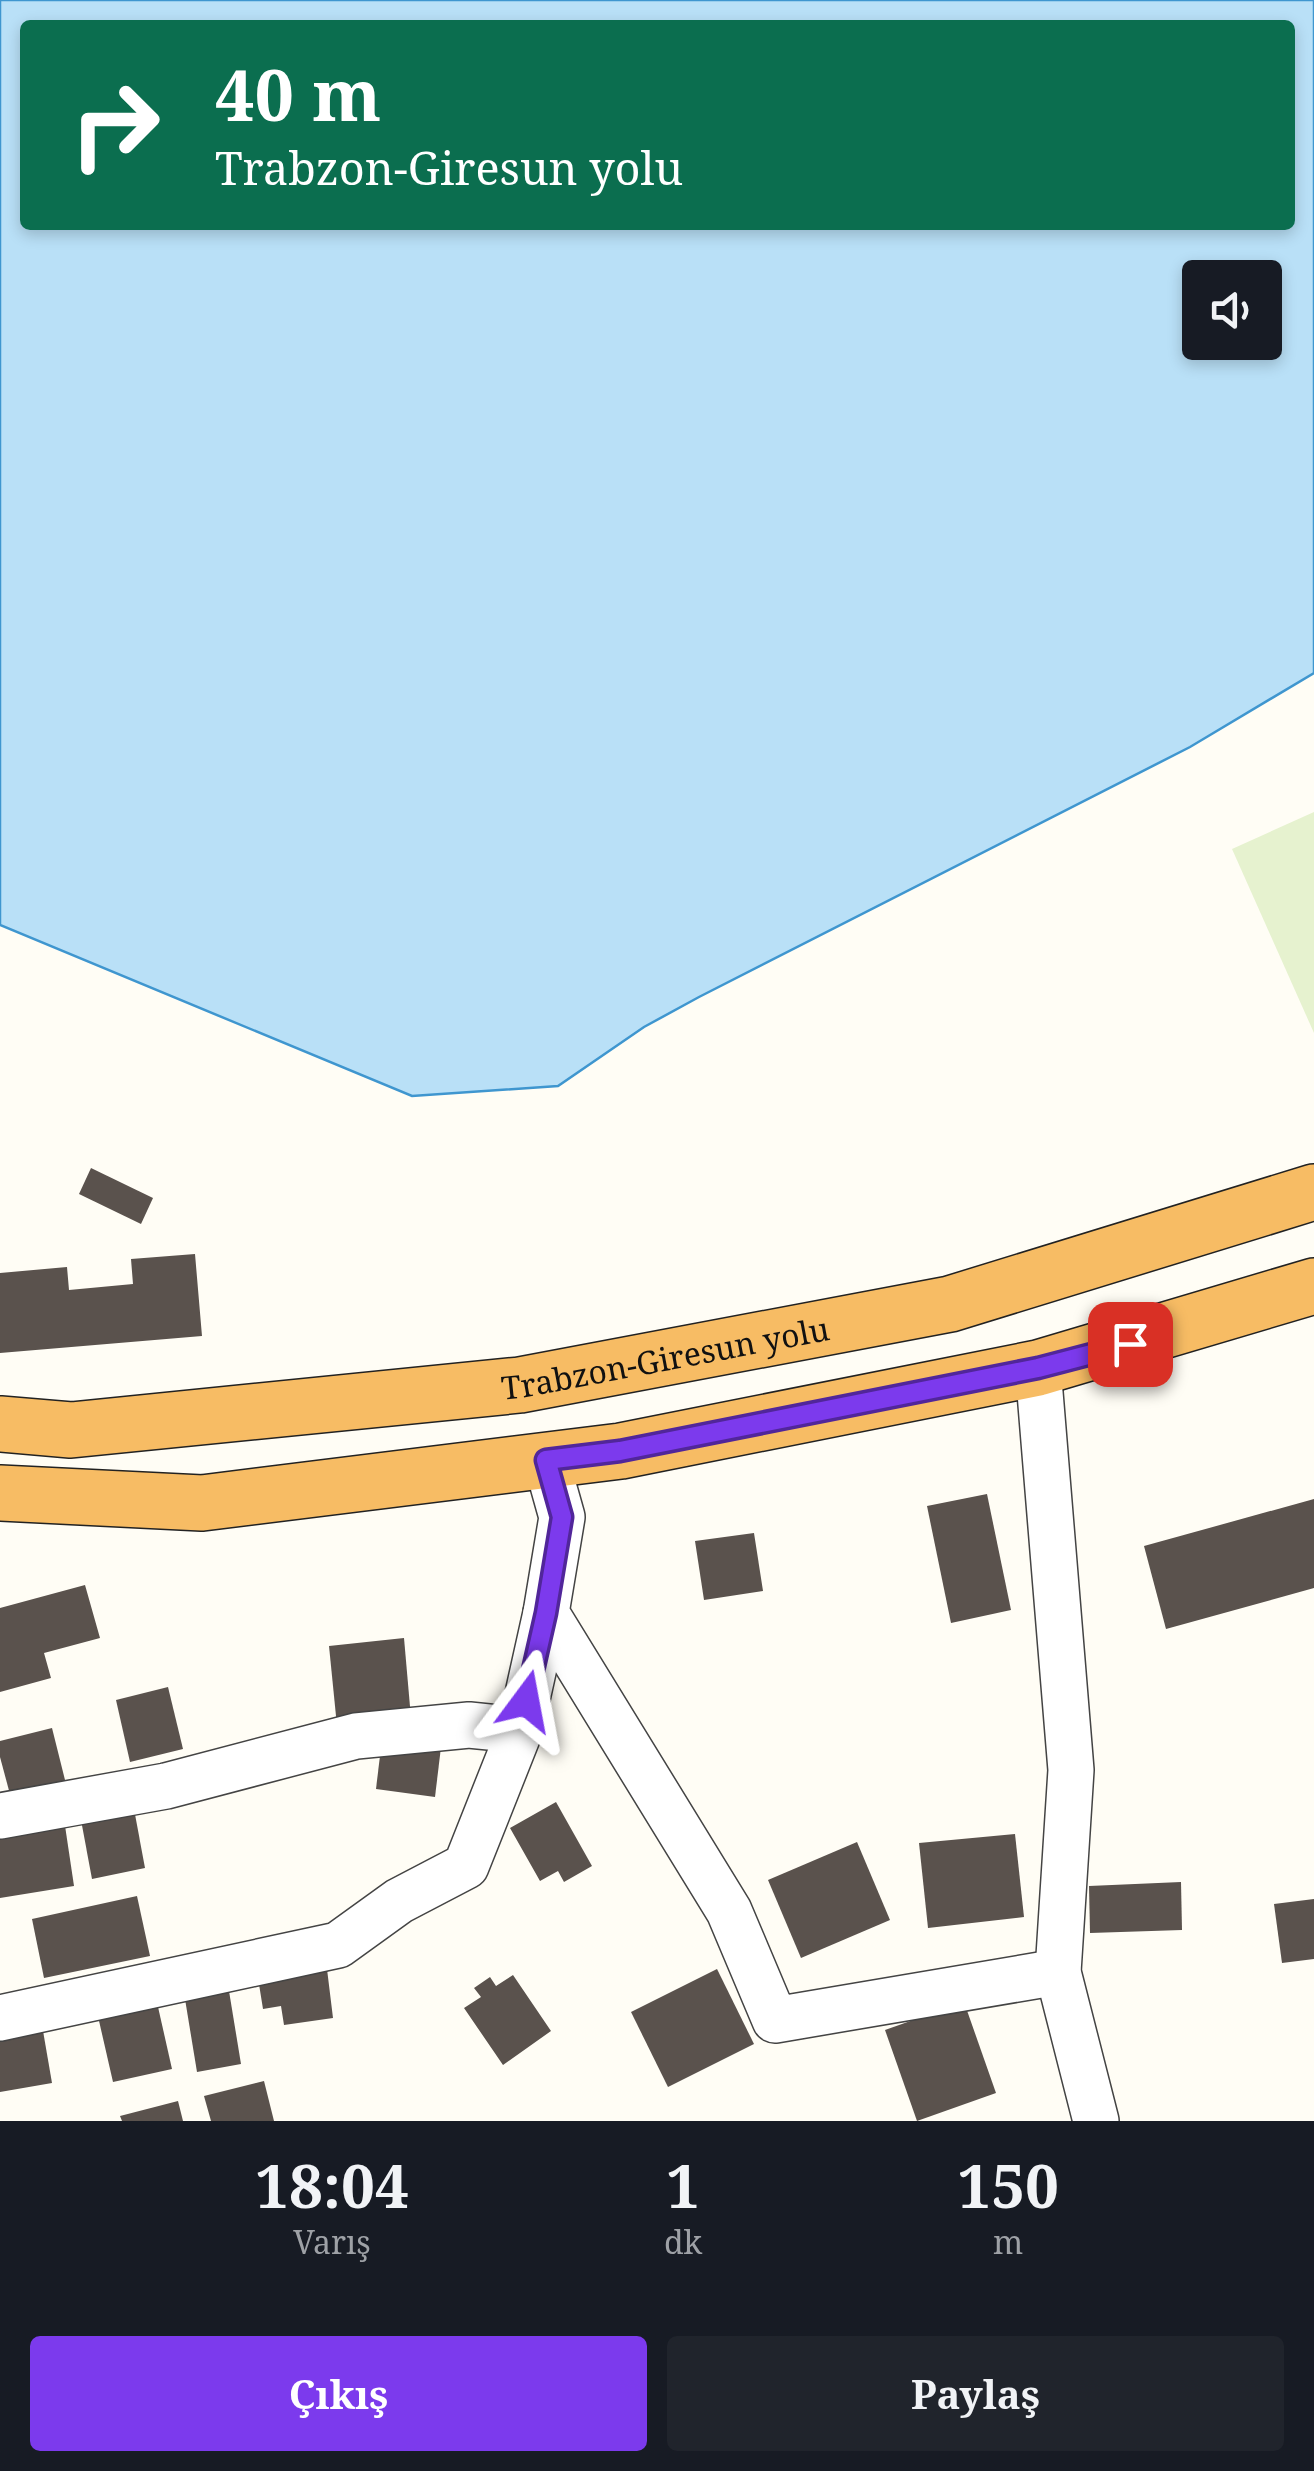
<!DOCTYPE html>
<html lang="tr">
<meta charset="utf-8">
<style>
:root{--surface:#171b24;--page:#20242c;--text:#f1f3f6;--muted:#9ea1a6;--accent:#7c3aed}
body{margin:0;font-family:"Noto Serif",serif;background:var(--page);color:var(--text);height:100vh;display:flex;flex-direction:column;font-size:38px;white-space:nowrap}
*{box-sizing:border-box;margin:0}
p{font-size:32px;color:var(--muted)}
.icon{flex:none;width:55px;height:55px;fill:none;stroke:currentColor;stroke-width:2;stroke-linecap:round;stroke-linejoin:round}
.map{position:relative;height:2121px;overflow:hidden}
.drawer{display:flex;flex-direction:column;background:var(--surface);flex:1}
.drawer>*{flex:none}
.guide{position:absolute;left:20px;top:20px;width:1275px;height:210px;border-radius:10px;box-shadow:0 5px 15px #0003;background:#0b6e4f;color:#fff;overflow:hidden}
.controls{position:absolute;left:1182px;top:260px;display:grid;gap:20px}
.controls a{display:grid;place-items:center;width:100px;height:100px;border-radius:10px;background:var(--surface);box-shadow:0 5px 15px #0003;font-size:50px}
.pin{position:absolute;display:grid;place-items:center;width:85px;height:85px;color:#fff;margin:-42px;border-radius:20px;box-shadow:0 5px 15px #0006}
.me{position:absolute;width:110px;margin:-55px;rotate:13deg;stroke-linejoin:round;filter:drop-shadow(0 0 8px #0008)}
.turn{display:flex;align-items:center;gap:35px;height:210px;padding:0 30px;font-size:45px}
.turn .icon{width:130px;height:130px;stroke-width:2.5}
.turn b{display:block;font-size:70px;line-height:85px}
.eta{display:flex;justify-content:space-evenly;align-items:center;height:170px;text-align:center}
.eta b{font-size:60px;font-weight:700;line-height:70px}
.primary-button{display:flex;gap:20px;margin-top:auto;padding:20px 30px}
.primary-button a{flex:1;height:115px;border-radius:10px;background:var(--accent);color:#fff;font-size:40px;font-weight:700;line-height:115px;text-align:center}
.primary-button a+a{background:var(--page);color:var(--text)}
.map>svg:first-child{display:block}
.pitch{fill:#e6f2cf}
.water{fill:#b9e0f7;stroke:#3f96cf;stroke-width:2.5;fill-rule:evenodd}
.building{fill:#5a524d}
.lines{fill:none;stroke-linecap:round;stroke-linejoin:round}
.minor-casing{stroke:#444;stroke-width:48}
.trunk-casing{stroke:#222;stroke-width:58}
.minor{stroke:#fff;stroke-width:45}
.trunk{stroke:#f7bc64;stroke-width:55}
.route-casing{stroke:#51269a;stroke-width:25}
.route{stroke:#7c3aed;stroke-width:18}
.labels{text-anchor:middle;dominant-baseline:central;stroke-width:10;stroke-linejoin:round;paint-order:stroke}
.street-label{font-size:32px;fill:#111;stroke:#fff}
</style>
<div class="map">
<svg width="1314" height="2121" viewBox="0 0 1314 2121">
<rect width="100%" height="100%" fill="#fffdf5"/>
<polygon class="pitch" points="1314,812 1314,1033 1232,849"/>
<path class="water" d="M0,0H1314V673L1190,747L699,997L644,1027L558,1086L412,1096L0,925ZM25,25H1290V225H25ZM1200,278H1265V342H1200Z"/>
<g class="building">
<polygon points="91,1168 153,1198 141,1224 79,1194"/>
<polygon points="195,1254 202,1336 0,1353 0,1273 67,1267 69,1290 133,1284 131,1259"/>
<polygon points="987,1494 1011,1610 951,1623 927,1506"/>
<polygon points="1314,1499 1314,1588 1166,1629 1144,1546"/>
<polygon points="754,1533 763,1591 704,1600 695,1541"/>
<polygon points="85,1585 100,1638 44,1653 51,1678 0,1692 0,1608"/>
<polygon points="404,1638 411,1718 337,1726 329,1646"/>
<polygon points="168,1687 183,1749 130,1762 116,1700"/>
<polygon points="52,1728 66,1784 11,1798 0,1757 0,1741"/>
<polygon points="382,1739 441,1747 435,1797 376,1789"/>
<polygon points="556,1802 592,1866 564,1882 558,1871 540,1881 510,1828"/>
<polygon points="134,1809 145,1868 92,1879 81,1820"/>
<polygon points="64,1819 74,1886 0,1898 0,1829"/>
<polygon points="1015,1834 1024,1917 928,1928 919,1843"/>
<polygon points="857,1842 890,1920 801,1958 768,1880"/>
<polygon points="1181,1882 1182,1930 1090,1933 1089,1886"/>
<polygon points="137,1896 150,1956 44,1978 32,1919"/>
<polygon points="1314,1899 1314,1959 1282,1963 1274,1904"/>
<polygon points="327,1969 333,2018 284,2025 281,2006 263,2009 258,1978"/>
<polygon points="717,1969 754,2044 668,2087 631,2012"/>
<polygon points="513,1975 551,2031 503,2065 464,2008 481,1997 474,1988 490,1977 496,1986"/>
<polygon points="229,1991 241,2064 197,2072 185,1999"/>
<polygon points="156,1998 172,2069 113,2082 97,2012"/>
<polygon points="964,2002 996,2093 917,2121 885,2030"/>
<polygon points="42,2025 52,2083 0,2092 0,2032"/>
<polygon points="264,2081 274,2121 211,2121 204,2096"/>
<polygon points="178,2101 183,2121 122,2121 120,2116"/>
</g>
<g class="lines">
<g class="minor-casing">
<g id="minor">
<polyline points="1038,1368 1071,1770 1058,1972 1096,2121"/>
<polyline points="546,1460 562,1517 546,1613 729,1911 775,2020 1058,1972"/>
<polyline points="0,1816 166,1786 356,1736 469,1725 520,1730"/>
<polyline points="0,2018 338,1945 399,1901 466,1866 520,1730 546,1613"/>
</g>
</g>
<g class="trunk-casing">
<g id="trunk">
<path id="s1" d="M0,1424L71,1430L520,1385L950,1304L1314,1192"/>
<polyline points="0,1493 202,1503 621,1451 1038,1368 1314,1286"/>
</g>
</g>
<use href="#minor" class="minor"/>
<use href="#trunk" class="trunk"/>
</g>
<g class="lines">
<g class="route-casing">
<polyline id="route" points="526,1701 546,1613 562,1517 546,1460 620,1451 1038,1368 1130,1344"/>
</g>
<use href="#route" class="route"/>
</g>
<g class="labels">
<g class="street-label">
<text stroke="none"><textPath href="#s1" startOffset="670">Trabzon-Giresun yolu</textPath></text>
</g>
</g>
</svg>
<div class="controls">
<a><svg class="icon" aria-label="sound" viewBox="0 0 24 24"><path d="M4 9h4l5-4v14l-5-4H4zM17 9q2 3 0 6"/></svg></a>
</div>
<div class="pin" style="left:1130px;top:1344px;background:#d93025"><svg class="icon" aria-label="arrive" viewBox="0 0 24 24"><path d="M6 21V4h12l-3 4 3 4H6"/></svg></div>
<svg class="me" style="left:526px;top:1701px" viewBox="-20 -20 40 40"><path d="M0-17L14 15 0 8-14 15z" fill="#7c3aed" stroke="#fff" stroke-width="4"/></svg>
<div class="guide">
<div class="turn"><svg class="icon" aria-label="right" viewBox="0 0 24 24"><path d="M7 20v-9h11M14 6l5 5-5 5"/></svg><div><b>40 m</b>Trabzon-Giresun yolu</div></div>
</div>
</div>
<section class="drawer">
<div class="eta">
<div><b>18:04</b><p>Varış</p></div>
<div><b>1</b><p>dk</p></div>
<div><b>150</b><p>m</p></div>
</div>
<div class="primary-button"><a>Çıkış</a><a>Paylaş</a></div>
</section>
